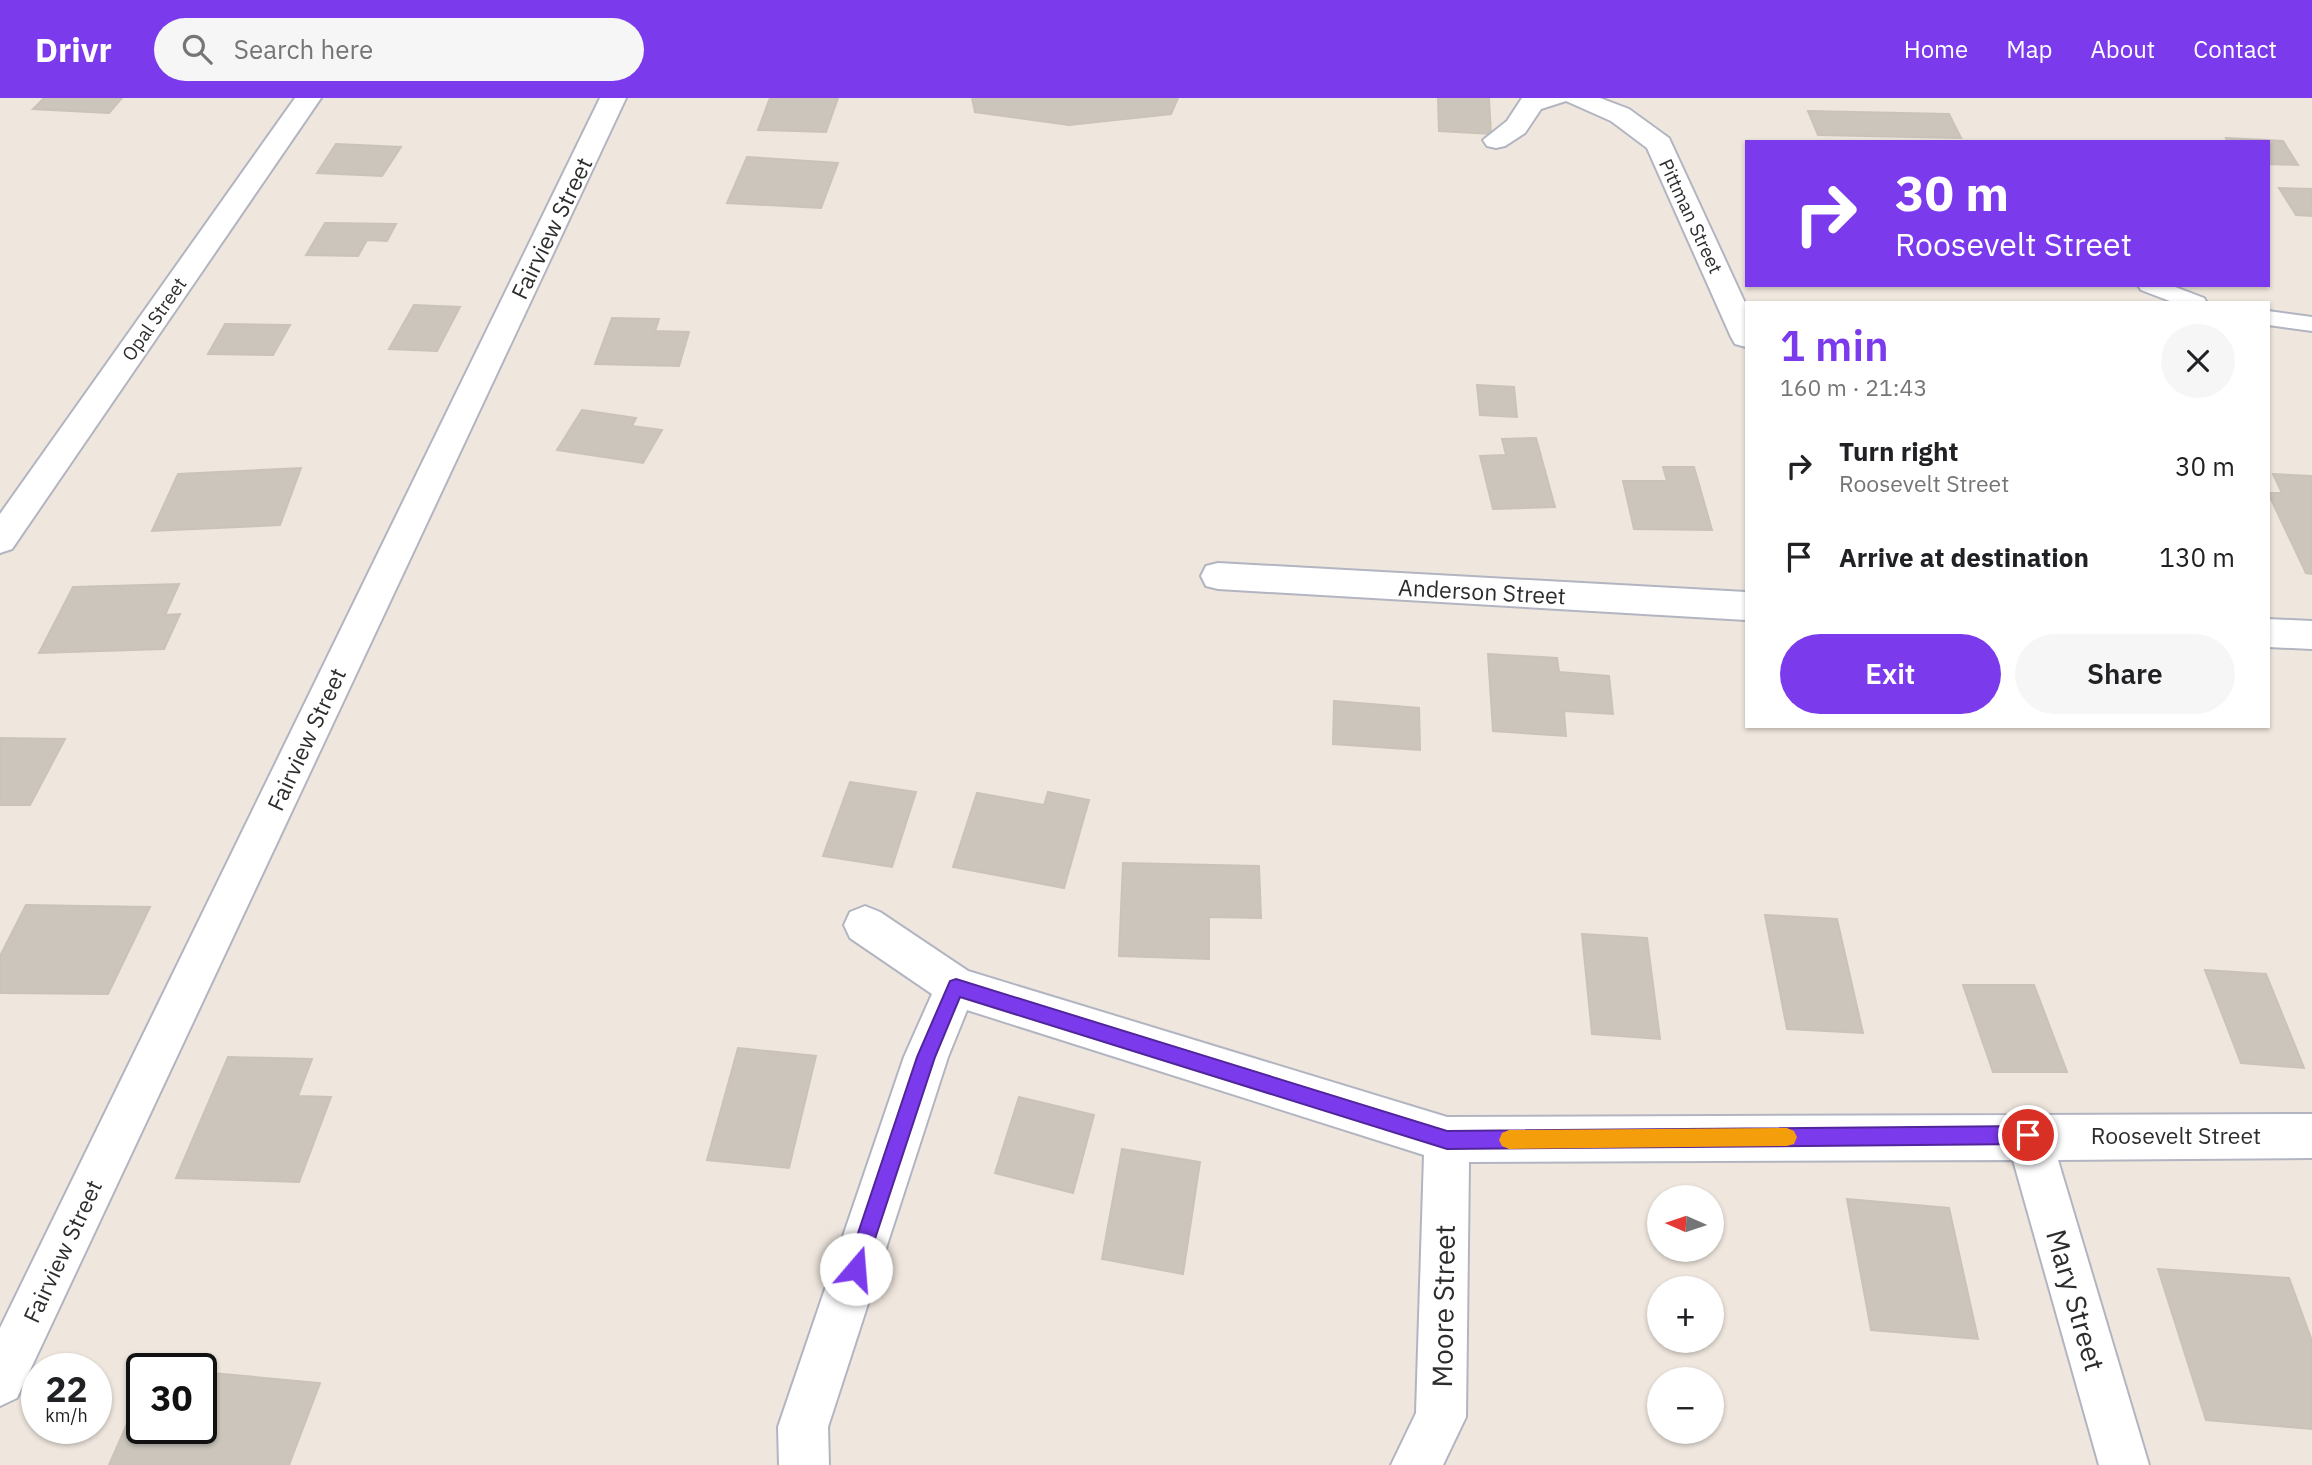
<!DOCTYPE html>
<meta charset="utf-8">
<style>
:root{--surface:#fff;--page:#f6f6f6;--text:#202124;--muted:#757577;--accent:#7c3aed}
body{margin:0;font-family:"IBM Plex Sans",sans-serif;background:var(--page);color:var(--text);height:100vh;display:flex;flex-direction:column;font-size:26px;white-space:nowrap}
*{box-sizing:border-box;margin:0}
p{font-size:23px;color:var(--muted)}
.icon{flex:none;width:38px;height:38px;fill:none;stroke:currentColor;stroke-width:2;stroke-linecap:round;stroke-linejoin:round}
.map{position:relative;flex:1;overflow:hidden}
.sheet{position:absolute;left:1745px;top:203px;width:525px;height:427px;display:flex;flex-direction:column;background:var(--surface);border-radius:0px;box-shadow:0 2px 5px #0004}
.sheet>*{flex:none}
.hud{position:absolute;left:1745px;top:42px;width:525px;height:147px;border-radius:0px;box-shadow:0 2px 5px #0004;background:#7c3aed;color:#fff;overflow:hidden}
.needle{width:46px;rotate:273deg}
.fabs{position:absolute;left:1647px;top:1087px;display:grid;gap:14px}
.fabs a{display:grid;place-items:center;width:77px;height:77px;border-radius:50%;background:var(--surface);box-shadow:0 2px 5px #0004;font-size:35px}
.speed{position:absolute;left:21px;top:1255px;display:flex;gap:14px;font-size:35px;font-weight:700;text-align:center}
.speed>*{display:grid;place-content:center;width:91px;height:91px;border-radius:50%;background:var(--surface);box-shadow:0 2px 5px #0004;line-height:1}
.speed small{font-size:18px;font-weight:400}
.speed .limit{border:4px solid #111;border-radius:10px;background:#fff;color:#111}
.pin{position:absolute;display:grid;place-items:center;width:60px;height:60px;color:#fff;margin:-30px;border:4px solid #fff;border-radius:50%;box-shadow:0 2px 7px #0007}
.me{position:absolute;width:77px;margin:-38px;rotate:18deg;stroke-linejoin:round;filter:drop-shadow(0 0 5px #0008)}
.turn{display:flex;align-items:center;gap:24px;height:147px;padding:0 35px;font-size:32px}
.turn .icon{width:91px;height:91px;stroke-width:2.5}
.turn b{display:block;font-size:49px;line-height:60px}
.round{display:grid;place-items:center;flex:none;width:74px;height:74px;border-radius:37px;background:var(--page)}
.headline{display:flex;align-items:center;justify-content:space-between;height:119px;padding:0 35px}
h1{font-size:42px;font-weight:600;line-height:52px;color:var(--accent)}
.primary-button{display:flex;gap:14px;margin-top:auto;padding:14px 35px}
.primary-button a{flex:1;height:80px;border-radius:42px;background:var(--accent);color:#fff;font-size:28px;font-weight:600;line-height:80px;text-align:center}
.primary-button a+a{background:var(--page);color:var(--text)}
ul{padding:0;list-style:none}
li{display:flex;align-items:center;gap:21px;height:91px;padding:0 35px}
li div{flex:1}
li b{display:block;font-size:26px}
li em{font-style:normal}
header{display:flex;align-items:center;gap:42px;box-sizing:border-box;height:98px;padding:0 35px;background:var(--accent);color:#fff}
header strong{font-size:33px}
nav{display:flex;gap:38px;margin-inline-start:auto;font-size:24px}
.search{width:490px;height:63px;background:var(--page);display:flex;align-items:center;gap:18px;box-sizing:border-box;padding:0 24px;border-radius:38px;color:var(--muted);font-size:26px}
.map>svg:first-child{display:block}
.building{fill:#cbc5bc;stroke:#cbc3b7;stroke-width:2}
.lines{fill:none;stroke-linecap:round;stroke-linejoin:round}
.service-casing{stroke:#b2b5c1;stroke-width:4}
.minor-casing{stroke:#b2b5c1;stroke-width:4}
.service{fill:#fff;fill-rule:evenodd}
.minor{fill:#fff;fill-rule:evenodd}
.route{fill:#7c3aed;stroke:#51269a;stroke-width:2}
.slow{fill:#f59e0b}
.labels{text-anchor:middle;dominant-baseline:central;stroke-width:5;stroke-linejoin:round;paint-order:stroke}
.far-street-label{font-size:19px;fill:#2d2d2d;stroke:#fff}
.street-label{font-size:23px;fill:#2d2d2d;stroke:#fff}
.near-street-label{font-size:28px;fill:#2d2d2d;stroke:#fff}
</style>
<header>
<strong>Drivr</strong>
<div class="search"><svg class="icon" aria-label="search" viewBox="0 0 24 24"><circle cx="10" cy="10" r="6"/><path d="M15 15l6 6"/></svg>Search here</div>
<nav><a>Home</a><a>Map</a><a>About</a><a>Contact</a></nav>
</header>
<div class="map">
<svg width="2312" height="1367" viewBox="0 0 2312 1367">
<rect width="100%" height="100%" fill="#efe7de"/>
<g class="building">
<polygon points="44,0 122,0 109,15 33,11"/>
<polygon points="770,0 838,0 826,34 758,32"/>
<polygon points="972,0 1178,0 1171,16 1069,27 975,14"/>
<polygon points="1438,0 1489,0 1491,36 1439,33"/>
<polygon points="1808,13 1949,16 1961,40 1818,37"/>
<polygon points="2226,40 2283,43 2298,67 2268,66 2268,44 2228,44"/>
<polygon points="336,46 401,49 382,78 317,75"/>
<polygon points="747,59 838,65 821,110 727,105"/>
<polygon points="2279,90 2312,91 2312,118 2296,117"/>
<polygon points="325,125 396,126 387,143 367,142 358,158 306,157"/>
<polygon points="414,207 460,209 437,253 389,251"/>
<polygon points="612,220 659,221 655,233 689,234 679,268 595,266"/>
<polygon points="225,226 290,227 273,257 208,256"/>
<polygon points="1477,287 1514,289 1517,319 1480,317"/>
<polygon points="582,312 636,320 632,328 662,332 643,365 557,352"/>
<polygon points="1536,340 1555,409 1493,411 1480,358 1506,357 1502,341"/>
<polygon points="1663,369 1694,369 1712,432 1634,431 1623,383 1667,383"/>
<polygon points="301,370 280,427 152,433 178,376"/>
<polygon points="2273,376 2312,378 2312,476 2306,475 2268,395 2282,395"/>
<polygon points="179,486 165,517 180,516 164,551 39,555 73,489"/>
<polygon points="1488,556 1557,560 1559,574 1609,578 1613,616 1564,613 1566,638 1493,633"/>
<polygon points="1334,603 1419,610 1420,652 1333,646"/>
<polygon points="0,640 65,641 30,707 0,707"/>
<polygon points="850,684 916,694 892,769 823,758"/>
<polygon points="1048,694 1089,702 1064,790 953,769 977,695 1044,707"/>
<polygon points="1123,765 1259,768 1261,820 1209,819 1209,861 1119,858"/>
<polygon points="26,807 150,809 108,896 0,895 0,858"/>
<polygon points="1765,817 1837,821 1863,935 1787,931"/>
<polygon points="1582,836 1647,840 1660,941 1592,936"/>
<polygon points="2205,872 2266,876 2304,970 2241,965"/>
<polygon points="1963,887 2034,887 2067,974 1993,974"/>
<polygon points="738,950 816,958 789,1070 707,1062"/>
<polygon points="228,959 312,961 298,998 331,999 299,1084 176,1080"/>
<polygon points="1019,999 1094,1017 1073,1095 995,1075"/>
<polygon points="1122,1051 1200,1064 1183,1176 1102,1161"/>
<polygon points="1847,1101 1949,1110 1978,1241 1871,1232"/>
<polygon points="2158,1171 2289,1180 2312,1243 2312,1331 2206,1322"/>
<polygon points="201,1274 320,1285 289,1367 109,1367 142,1292 142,1330 201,1330"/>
</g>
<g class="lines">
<g class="service-casing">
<g id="service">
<polygon points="2138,187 2170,187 2204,200 2207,205 2175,205 2141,192"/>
<polygon points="2268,213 2312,219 2312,233 2268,227"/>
</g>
</g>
<g class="minor-casing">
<g id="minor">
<polygon points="295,0 321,0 12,451 0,455 0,416"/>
<polygon points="600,0 626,0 17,1300 0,1308 0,1230"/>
<polygon points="1522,0 1600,0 1629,11 1669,40 1746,207 1746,249 1735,246 1731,239 1647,50 1611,23 1566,3 1541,11 1525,35 1505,48 1496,50 1487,48 1483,42 1507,23"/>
<polygon points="1218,465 1746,494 1746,522 1218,491 1206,488 1201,478 1206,468"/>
<polygon points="2268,521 2312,523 2312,551 2268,549"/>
<polygon points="865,808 880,814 968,873 1447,1019 2022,1017 2028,1015 2033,1017 2312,1016 2312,1060 2058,1062 2149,1367 2099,1367 2013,1062 1469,1064 1466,1319 1443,1367 1391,1367 1416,1315 1424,1057 967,912 948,959 828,1329 829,1367 779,1367 778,1329 904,959 932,896 850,840 844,827 850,814"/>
</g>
</g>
<use href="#service" class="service"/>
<use href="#minor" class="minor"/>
</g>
<polygon class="route" points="956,881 1447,1033 2028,1028 2034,1030 2037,1037 2034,1044 2028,1046 1447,1051 960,899 935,959 865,1171 863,1178 856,1180 849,1178 846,1171 917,959 950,883"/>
<polygon class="slow" points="1787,1030 1794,1033 1797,1039 1794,1046 1787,1048 1509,1051 1502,1048 1499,1042 1502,1035 1509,1032"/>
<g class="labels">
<g class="far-street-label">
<text transform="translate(1691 118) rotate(65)">Pittman Street</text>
<text transform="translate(154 221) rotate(-55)">Opal Street</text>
</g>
<g class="street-label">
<text transform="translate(551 130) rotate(-64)">Fairview Street</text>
<text transform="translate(1482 493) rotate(3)">Anderson Street</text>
<text transform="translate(306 641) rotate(-65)">Fairview Street</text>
<text x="2176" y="1037">Roosevelt Street</text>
<text transform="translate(62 1153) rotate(-65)">Fairview Street</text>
</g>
<g class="near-street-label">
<text transform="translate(2076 1202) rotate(74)">Mary Street</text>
<text transform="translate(1443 1208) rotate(-89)">Moore Street</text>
</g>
</g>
</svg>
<div class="fabs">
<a><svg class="needle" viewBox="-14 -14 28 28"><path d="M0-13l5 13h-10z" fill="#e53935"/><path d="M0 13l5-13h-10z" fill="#757577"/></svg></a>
<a>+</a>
<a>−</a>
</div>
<div class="speed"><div>22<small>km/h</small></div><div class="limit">30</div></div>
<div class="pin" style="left:2028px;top:1037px;background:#d93025"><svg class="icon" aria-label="arrive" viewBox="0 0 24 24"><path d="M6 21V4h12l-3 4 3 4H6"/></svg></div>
<svg class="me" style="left:856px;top:1171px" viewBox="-20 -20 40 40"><circle r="19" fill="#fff"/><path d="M0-13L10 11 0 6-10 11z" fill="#7c3aed"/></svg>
<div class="hud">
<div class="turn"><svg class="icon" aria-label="right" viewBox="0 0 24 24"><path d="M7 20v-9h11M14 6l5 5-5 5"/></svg><div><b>30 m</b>Roosevelt Street</div></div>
</div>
<section class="sheet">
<div class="headline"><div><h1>1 min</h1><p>160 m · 21:43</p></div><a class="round"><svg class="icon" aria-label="close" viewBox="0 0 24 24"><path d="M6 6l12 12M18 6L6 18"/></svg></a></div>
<ul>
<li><svg class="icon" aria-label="right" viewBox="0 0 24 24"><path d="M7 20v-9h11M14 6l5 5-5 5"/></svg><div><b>Turn right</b><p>Roosevelt Street</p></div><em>30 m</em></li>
<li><svg class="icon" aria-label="arrive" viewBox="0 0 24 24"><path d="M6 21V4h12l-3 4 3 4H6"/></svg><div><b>Arrive at destination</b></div><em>130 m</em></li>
</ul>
<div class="primary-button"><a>Exit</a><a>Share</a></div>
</section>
</div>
